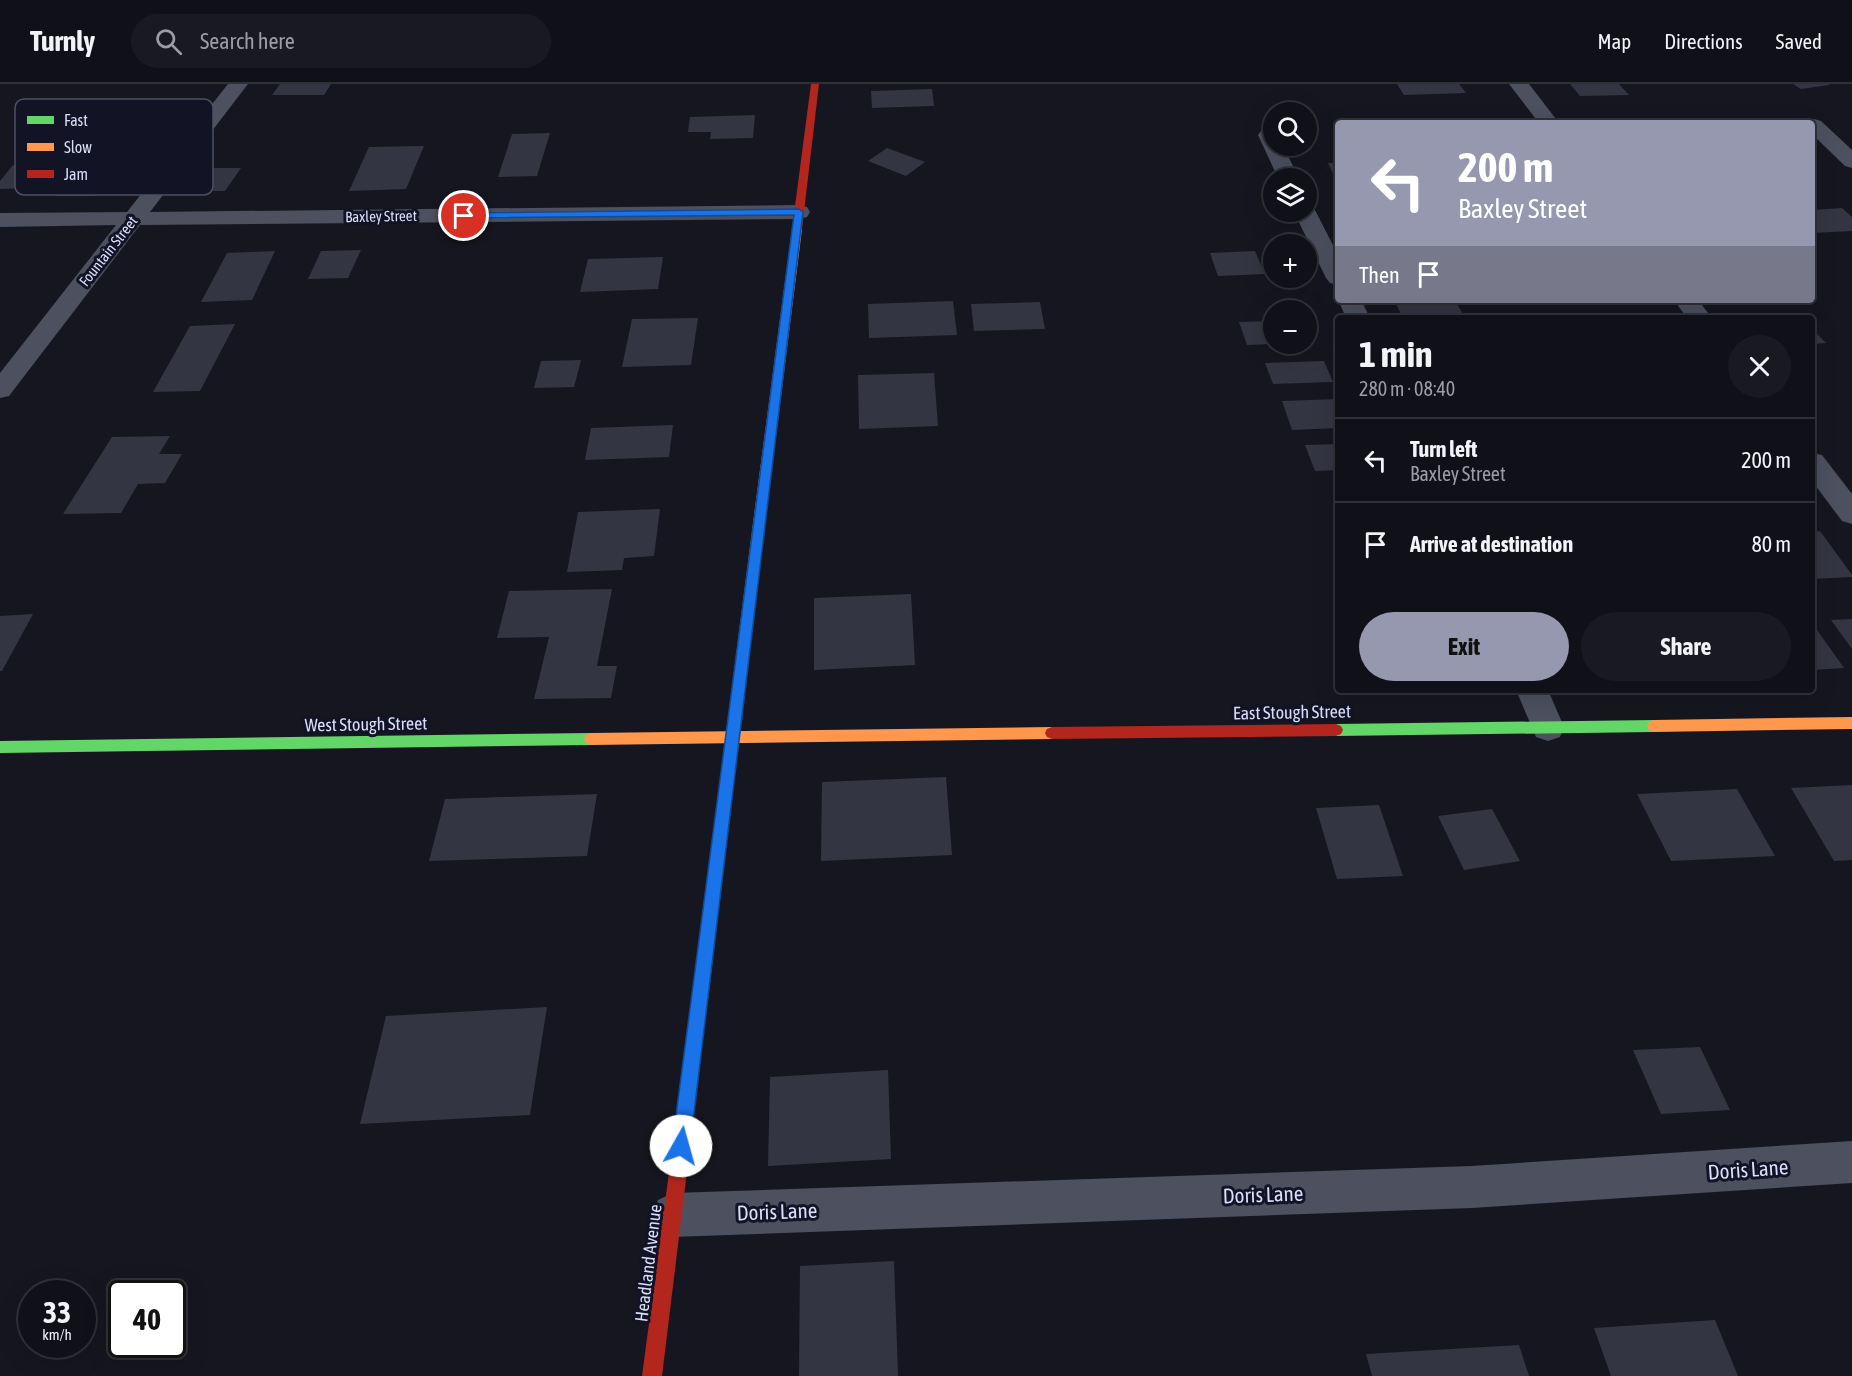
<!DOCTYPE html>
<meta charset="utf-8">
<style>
:root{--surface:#101018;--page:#191921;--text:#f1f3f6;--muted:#9c9da2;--line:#303037;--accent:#9598ae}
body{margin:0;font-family:"Asap Condensed",sans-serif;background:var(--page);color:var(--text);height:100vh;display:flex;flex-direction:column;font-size:22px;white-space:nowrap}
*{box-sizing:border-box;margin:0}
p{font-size:20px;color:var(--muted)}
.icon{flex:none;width:33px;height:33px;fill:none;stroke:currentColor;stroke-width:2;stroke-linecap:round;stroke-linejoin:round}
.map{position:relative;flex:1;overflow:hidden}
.details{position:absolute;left:1335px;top:231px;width:480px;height:378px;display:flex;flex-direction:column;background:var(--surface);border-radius:6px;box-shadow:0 6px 24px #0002,0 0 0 2px var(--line)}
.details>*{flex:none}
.hud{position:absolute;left:1335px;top:36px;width:480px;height:183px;border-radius:6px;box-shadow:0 6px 24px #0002,0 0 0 2px var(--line);background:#9598ae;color:#fff;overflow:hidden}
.tools{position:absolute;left:1263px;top:18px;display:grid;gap:12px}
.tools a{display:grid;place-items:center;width:54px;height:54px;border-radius:50%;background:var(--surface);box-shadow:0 6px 24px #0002,0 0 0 2px var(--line);font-size:30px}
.speed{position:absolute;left:18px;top:1196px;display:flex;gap:12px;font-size:30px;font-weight:700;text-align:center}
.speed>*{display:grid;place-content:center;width:78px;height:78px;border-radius:50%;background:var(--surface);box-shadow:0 6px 24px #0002,0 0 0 2px var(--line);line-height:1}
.speed small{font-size:15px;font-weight:400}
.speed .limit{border:3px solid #111;border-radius:9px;background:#fff;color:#111}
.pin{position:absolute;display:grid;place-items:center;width:51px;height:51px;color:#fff;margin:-26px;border:3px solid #fff;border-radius:50%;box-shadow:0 2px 6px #0007}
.me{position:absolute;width:66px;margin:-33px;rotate:7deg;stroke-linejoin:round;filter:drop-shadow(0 0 4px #0008)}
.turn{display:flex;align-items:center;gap:21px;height:126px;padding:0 24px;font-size:27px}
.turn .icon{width:78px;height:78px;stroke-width:2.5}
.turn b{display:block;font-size:42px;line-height:51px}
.then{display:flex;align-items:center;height:57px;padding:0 24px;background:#0003;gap:12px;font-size:22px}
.round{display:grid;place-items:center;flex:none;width:63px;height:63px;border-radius:32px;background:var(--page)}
.overview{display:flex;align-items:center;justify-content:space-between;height:102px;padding:0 24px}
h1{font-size:36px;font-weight:700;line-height:45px}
.cta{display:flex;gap:12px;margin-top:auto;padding:12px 24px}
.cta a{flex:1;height:69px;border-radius:36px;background:var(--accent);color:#111;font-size:24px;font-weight:700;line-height:69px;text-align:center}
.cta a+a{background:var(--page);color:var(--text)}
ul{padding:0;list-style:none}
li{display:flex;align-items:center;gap:18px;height:84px;padding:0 24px;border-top:2px solid var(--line)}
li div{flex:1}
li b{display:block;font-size:22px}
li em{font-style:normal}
header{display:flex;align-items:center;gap:36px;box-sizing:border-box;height:84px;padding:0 30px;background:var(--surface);border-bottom:2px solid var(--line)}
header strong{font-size:28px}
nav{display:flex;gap:33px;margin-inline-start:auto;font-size:21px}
.search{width:420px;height:54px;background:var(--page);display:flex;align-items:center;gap:15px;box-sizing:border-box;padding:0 21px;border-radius:33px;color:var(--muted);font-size:22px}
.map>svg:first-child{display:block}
.building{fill:#343542}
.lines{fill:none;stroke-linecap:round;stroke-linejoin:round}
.street{fill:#4c505f;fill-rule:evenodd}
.fast{fill:#63d668;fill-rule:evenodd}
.slow{fill:#ff974d;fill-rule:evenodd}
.jam{fill:#b3261e;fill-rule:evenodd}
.route{fill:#1a73e8;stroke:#114b97;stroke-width:1.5}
.labels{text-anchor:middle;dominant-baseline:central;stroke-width:6;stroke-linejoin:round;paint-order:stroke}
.far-street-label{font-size:15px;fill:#dadefa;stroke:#121324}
.street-label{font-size:18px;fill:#dadefa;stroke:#121324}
.near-street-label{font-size:21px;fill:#dadefa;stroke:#121324}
.key{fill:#121324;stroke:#4e5064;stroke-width:1.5}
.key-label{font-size:16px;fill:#dadefa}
</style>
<header>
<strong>Turnly</strong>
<div class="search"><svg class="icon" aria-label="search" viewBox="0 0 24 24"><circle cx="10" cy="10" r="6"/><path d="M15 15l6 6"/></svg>Search here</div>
<nav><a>Map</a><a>Directions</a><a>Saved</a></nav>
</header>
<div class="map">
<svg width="1852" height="1292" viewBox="0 0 1852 1292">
<rect width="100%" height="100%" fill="#161620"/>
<g class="building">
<polygon points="280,0 331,0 324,11 272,11"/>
<polygon points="1397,0 1459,0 1466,9 1404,11"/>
<polygon points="1570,0 1619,0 1629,11 1580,12"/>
<polygon points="1793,0 1829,0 1829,1 1801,5"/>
<polygon points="932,5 934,22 872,24 871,7"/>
<polygon points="755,31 753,54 710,55 711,48 688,48 690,33"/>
<polygon points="550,49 537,92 498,93 512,50"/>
<polygon points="424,62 406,105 349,107 369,63"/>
<polygon points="887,64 925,78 906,92 868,77"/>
<polygon points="1328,79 1338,79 1338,100"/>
<polygon points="53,80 34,104 0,105 0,97 13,81"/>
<polygon points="199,84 241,84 225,107 183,107"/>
<polygon points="73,91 112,91 95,112 56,112"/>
<polygon points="1842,124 1852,133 1852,147 1812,149 1812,126"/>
<polygon points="361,166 348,194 308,195 321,167"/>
<polygon points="275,167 252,216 201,218 227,169"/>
<polygon points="1255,167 1265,190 1218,192 1210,169"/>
<polygon points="663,173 658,205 580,208 588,175"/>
<polygon points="1394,216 1455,216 1465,234 1403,234"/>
<polygon points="953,217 957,251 869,254 868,220"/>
<polygon points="1040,218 1045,245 974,247 971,220"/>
<polygon points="698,234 691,281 622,283 632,235"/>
<polygon points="1274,237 1274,260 1247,261 1239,238"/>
<polygon points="235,240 200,307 153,308 190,242"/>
<polygon points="1812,245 1826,259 1812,260"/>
<polygon points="581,276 574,303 534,304 541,277"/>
<polygon points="1324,277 1333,298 1273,300 1265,279"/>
<polygon points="934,289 938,342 859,345 858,291"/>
<polygon points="1338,315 1338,344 1292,346 1282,317"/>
<polygon points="673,341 669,373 585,376 591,344"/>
<polygon points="170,352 159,370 182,370 165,399 138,400 121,429 63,430 112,353"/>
<polygon points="1338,360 1338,386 1315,387 1305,361"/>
<polygon points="660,425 654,472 624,474 622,486 567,488 578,428"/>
<polygon points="1820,447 1852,491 1852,493 1812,495 1812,448"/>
<polygon points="612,505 597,582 617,582 611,614 534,615 549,553 497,554 509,507"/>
<polygon points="911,510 915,581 814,586 814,514"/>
<polygon points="33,530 2,587 0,587 0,532"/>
<polygon points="1852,535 1852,565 1831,536"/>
<polygon points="1812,539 1844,584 1812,586"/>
<polygon points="946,693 952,771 821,777 822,698"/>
<polygon points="1852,701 1852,776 1834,777 1791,704"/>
<polygon points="1737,705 1775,772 1671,777 1637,710"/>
<polygon points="597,710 587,772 429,777 445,715"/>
<polygon points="1379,721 1403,792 1337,795 1316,724"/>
<polygon points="1492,725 1520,777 1464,786 1438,732"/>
<polygon points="547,923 530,1031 360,1040 386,932"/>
<polygon points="1700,963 1730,1026 1661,1030 1633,966"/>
<polygon points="888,986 891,1075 768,1082 770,993"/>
<polygon points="894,1177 898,1292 799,1292 800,1182"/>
<polygon points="1715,1236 1738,1292 1611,1292 1594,1244"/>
<polygon points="1519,1261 1529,1292 1372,1292 1366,1270"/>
</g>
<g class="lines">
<g class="street">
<polygon points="228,0 248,0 150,128 799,121 807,123 810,128 807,133 799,135 140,141 9,312 0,314 0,289 116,141 0,143 0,129 127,128"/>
<polygon points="1509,0 1529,0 1559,39 1539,39"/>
<polygon points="1814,35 1821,37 1852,66 1852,84 1845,82 1812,50 1812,39 1805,39"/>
<polygon points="1268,45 1274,46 1274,62 1283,62 1299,94 1278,94 1258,51 1261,47"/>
<polygon points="1306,122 1313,123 1316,128 1338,171 1338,201 1330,199 1326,194 1294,128 1306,128"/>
<polygon points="1338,215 1361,216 1370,234 1346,234"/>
<polygon points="1674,216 1698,216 1712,234 1687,234"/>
<polygon points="1812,369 1822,371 1852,410 1852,440 1842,437 1812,397"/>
<polygon points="1516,606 1548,606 1564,643 1560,653 1548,657 1536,653"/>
<polygon points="1852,1057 1852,1099 1472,1124 673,1153 658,1146 651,1131 658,1116 673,1109 1472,1082"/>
</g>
<g class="fast">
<polygon points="761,420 767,424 708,915 706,921 700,923 694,921 692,915 755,424"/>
<polygon points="1654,636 1659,638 1661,642 1659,646 1654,648 1336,652 1331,650 1329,646 1331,642 1336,640"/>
<polygon points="591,649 596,651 598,655 596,659 591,661 0,669 0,657"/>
</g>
<g class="slow">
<polygon points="797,142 802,145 767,424 761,428 755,424 792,145"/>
<polygon points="1852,633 1852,645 1654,648 1649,646 1647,642 1649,638 1654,636"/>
<polygon points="1052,643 1057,645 1059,649 1057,653 1052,655 591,661 586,659 584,655 586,651 591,649"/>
</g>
<g class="jam">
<polygon points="811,0 819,0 802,145 797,148 792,145"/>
<polygon points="1336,640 1341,642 1343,646 1341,650 1336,652 1052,655 1047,653 1045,649 1047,645 1052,643"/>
<polygon points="700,907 706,909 708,915 662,1292 642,1292 692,915 694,909"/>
</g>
</g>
<polygon class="route" points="799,125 803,128 690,1062 687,1069 681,1071 675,1069 672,1062 794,131 464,134 460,132 464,129"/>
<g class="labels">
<g class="far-street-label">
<text transform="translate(381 132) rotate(-1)">Baxley Street</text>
<text transform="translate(108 167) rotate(-52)">Fountain Street</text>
</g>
<g class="street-label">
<text transform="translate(1292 628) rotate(-1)">East Stough Street</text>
<text transform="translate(366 640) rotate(-1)">West Stough Street</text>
<text transform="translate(648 1179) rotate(-83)">Headland Avenue</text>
</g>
<g class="near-street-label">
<text transform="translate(1748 1085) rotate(-4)">Doris Lane</text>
<text transform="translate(1263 1110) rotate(-2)">Doris Lane</text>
<text transform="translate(777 1127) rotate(-2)">Doris Lane</text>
</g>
</g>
<rect x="15" y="15" width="198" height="96" rx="9" class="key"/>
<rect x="27" y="32" width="27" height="8" fill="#63d668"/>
<rect x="27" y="59" width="27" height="8" fill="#ff974d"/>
<rect x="27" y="86" width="27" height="8" fill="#b3261e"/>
<g class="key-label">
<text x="64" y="42">Fast</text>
<text x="64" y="69">Slow</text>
<text x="64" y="96">Jam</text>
</g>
</svg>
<div class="tools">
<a><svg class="icon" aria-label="search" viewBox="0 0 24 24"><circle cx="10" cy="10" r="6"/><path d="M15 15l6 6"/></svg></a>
<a><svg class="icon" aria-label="layers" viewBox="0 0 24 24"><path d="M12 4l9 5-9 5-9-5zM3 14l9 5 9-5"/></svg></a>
<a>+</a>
<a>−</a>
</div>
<div class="speed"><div>33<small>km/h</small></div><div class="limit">40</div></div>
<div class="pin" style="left:464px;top:132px;background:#d93025"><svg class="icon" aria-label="arrive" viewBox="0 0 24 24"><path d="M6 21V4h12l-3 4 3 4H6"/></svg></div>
<svg class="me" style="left:681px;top:1062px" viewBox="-20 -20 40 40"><circle r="19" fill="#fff"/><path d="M0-13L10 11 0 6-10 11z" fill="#1a73e8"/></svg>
<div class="hud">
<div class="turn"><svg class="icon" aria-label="left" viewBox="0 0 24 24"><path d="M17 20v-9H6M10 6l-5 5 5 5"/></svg><div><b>200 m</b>Baxley Street</div></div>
<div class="then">Then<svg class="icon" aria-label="arrive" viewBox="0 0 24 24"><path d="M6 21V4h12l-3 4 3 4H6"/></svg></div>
</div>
<section class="details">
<div class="overview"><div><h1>1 min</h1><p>280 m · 08:40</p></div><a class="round"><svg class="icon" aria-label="close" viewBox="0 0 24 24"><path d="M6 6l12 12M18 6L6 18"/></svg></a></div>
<ul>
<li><svg class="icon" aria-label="left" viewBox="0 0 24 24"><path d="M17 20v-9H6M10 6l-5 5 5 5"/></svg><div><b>Turn left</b><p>Baxley Street</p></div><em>200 m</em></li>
<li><svg class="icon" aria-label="arrive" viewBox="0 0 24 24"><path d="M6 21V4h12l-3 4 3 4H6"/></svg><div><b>Arrive at destination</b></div><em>80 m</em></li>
</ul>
<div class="cta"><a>Exit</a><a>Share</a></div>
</section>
</div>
